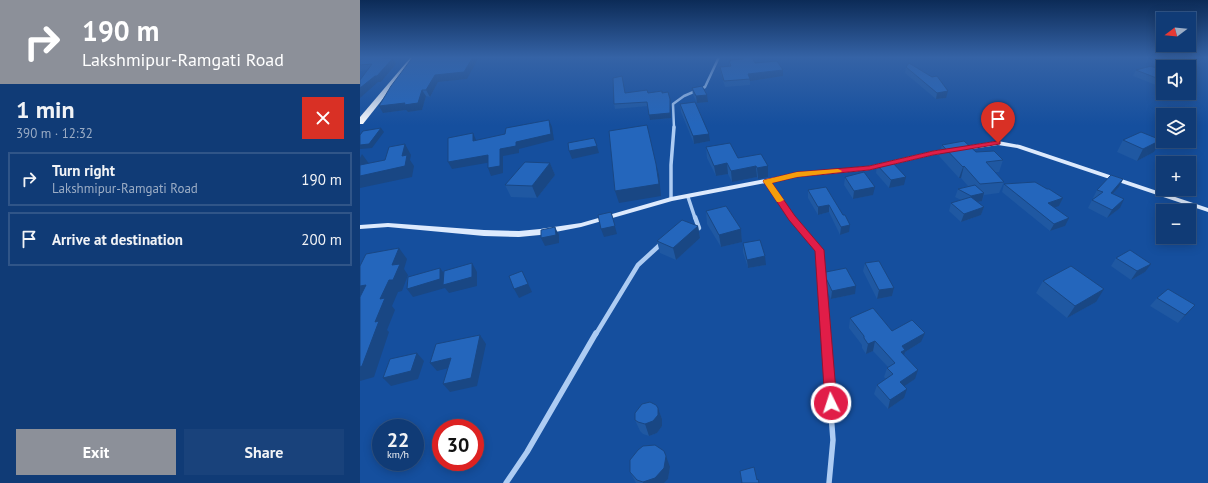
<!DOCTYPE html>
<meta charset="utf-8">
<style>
:root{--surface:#103b76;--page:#19427b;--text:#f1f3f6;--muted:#9cadc5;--line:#305588;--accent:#8c9099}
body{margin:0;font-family:"PT Sans",sans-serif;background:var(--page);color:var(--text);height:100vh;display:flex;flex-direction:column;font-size:15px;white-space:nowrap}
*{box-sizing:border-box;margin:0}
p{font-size:13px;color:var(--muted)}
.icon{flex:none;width:22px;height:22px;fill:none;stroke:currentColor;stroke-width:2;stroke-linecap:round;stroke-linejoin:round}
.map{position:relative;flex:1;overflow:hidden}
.drawer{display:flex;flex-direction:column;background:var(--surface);width:360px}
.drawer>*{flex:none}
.banner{background:#8c9099;color:#fff;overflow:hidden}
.needle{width:26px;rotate:254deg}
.tools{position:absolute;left:796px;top:12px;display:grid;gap:8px}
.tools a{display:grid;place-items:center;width:40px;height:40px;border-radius:0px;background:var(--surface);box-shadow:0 2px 10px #0003,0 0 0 1px var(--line);font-size:20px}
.speed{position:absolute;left:12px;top:419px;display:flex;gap:8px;font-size:20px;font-weight:700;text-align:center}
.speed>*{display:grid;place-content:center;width:52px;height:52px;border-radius:50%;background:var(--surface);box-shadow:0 2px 10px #0003,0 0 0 1px var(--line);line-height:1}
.speed small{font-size:10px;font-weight:400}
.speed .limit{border:6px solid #d22;background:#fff;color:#111}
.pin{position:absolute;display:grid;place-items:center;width:34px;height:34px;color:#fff;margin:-41px -17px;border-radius:50% 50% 50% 0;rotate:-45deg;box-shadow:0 0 4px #0007}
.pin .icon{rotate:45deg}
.me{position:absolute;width:44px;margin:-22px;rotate:356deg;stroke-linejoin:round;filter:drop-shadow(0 0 3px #0008)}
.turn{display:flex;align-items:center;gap:14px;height:84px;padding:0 16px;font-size:18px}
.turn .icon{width:52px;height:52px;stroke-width:2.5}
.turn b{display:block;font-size:28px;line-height:34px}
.round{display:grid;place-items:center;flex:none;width:42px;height:42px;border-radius:0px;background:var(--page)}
.summary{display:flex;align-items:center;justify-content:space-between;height:68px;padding:0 16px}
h1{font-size:24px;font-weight:600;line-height:30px}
.primary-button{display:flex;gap:8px;margin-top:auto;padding:8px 16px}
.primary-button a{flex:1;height:46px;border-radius:0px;background:var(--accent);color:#fff;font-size:16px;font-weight:600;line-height:46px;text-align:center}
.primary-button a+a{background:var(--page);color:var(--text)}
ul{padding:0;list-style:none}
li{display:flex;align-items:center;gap:12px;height:54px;margin:0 8px 6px;padding:0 8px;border:2px solid var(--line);border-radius:0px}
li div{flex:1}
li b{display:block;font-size:15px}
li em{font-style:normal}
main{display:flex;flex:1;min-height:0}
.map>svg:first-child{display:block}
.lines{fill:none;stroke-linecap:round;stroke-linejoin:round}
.street-far3{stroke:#adccf3;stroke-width:2.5}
.street-far2{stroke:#adccf3;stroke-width:3.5}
.street-far1{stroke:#adccf3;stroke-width:4.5}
.street{stroke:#adccf3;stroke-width:5.5}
.secondary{fill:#ddeafd;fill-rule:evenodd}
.primary{fill:#f9fbff;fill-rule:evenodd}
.wall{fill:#1f58a2}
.shaded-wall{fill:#194784}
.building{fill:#2466bc;stroke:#194784}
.route{fill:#e11d48;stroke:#92132f}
.slow{fill:#f59e0b}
</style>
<main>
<section class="drawer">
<div class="banner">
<div class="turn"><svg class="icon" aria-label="right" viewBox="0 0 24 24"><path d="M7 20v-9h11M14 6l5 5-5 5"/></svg><div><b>190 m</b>Lakshmipur-Ramgati Road</div></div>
</div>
<div class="summary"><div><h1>1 min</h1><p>390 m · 12:32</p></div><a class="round" style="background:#d93025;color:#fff"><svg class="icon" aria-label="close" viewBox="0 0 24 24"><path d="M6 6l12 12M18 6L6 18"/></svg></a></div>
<ul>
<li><svg class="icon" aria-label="right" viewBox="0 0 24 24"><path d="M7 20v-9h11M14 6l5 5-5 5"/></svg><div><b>Turn right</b><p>Lakshmipur-Ramgati Road</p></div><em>190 m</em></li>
<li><svg class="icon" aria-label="arrive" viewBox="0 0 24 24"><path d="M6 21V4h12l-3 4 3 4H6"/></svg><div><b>Arrive at destination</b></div><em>200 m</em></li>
</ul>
<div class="primary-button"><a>Exit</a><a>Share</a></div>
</section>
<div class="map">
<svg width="848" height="483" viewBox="0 0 848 483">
<rect width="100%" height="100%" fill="#154f9e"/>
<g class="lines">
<polyline class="street-far3" points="314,128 313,104 324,96 345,87 359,57"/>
<g class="street-far2">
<polyline points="407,181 432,218"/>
<polyline points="328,197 335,218"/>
<polyline points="311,199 311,165 314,127"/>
</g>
<g class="street-far1">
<polyline points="431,217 459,250 465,334"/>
<polyline points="333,230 339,228 335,217"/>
<polyline points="236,334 278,265 302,243"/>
</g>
<g class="street">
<polyline points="465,333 473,440 469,483"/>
<polyline points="146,483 167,452 236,333"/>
</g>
<polygon class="secondary" points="638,141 660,145 848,208 848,212 657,148 638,145 573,155 509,170 437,177 312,201 221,227 180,235 159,237 124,236 28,227 0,229 0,225 28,223 124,230 159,231 180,229 221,223 311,197 437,173 509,166 573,151"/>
<polygon class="primary" points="51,57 56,57 3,124 0,124 0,117"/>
</g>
<g class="wall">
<polygon points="0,57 34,57 33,58 36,64 21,82 18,82 7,70 0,71"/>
<polygon points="53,57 107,79 78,82 70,97 66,96 62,110 48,112 46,110 23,113"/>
<polygon points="380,57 392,57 395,63 423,76 390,81 390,85 365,87 361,74 360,67 369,66 369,61 370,61 370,60 380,59"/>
<polygon points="546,67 586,98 576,99 545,73"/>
<polygon points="776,70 803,71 803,83 796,85 773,76"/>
<polygon points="332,88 348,102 337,103 333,95"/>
<polygon points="266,93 302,93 310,103 311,118 290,120 288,106 255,109 254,104"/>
<polygon points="320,104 350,141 334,144 321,112"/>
<polygon points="763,140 801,140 794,152 777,161 757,152"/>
<polygon points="582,145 616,152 643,160 639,172 635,172 644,182 639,193 624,195 622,201 617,202 624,207 621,215 601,222 589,211 591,203 601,200 595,197 598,189 608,186 601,178 599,178 579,156"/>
<polygon points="346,147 378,158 401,154 408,177 398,179 397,177 372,182 368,174 356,176 347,158"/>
<polygon points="190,163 195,175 177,198 151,197 145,185"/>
<polygon points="517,165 544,185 529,188 516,173"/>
<polygon points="485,177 513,195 493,199 484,185"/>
<polygon points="763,179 759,187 753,194 760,208 747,218 728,208 732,200 735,198 733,198 737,190"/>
<polygon points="644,184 687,189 703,198 699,206 694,207 705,226 690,231 642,192"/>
<polygon points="448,190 483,215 489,232 480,235 469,212 458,215 448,198"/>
<polygon points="346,211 381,229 382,242 361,247 347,224"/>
<polygon points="338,226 340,238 316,260 300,253 297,241"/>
<polygon points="383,243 406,265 388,268 383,252"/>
<polygon points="756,258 785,272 771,280 751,266"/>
<polygon points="505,263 534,288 532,296 517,299 503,271"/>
<polygon points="466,272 495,294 471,299 465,286 465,280"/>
<polygon points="683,281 736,302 707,318 676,293"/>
<polygon points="797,298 835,305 828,313 818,323 790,306"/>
<polygon points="490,318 532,331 561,342 545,352 544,355 555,379 544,386 544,398 528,409 514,394 517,385 526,379 524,377 527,368 528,367 513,351 506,354 502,348 502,345 489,328"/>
<polygon points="298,408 302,419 302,426 297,433 289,436 283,434 280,431 275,420"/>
<polygon points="310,467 308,479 304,483 276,483 270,472"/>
</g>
<g class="shaded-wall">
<polygon points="23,57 34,57 33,58 36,64 21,82 18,82 0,98 0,88 22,58"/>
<polygon points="113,57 119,57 107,79 78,82 70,97 66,90 75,75"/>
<polygon points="423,70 423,76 390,81 388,74"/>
<polygon points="803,78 803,83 796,85 799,79"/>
<polygon points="62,90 66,96 62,110 48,112 46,110 23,113 19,106"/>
<polygon points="588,91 586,98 576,99 577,93"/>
<polygon points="347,95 348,102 337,103 336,96"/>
<polygon points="310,99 311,118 290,120 289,115"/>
<polygon points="189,120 192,127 194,140 159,149 159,153 143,156 143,173 131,176 128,168 140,149 156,142"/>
<polygon points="21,128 24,132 12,148 0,149 0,145"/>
<polygon points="113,133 116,140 113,141"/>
<polygon points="349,134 350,141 334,144 333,136"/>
<polygon points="801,140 794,152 777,161 783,149"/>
<polygon points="45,144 51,155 50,160 54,166 52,177 0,188 0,190 0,158 2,154 10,165 42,156"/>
<polygon points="237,146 239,153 212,159 209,151"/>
<polygon points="128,155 132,162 92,169 88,162"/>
<polygon points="190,163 195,175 177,198 172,186"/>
<polygon points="367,163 368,174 356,176 354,166"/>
<polygon points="296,164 299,175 301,196 259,203 255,191"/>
<polygon points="396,166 397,177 372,182 371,171"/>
<polygon points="408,166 408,177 398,179 397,168"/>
<polygon points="604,166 601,178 599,178 603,167"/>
<polygon points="546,177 544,185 529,188 531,180"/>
<polygon points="763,179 759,187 746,201 751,193"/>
<polygon points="515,187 513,195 493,199 494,191"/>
<polygon points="624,193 622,201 608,204 611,196"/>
<polygon points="703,198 699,206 684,211 688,203"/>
<polygon points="764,199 760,208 747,218 752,210"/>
<polygon points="469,205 469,212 458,215 458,207"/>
<polygon points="624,207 621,215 601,222 604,214"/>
<polygon points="251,212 257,234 244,237 241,229"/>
<polygon points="709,218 705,226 690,231 694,224"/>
<polygon points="490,225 489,232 480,235 481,227"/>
<polygon points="338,226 340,238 316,260 313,248"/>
<polygon points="195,227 199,235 199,243 185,246 181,238"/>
<polygon points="381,229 382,242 361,247 359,235"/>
<polygon points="39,248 47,259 44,269 48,275 42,291 38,292 32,306 35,310 27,330 29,332 14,377 0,381 0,367 20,299 32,265"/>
<polygon points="405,256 406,265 388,268 387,260"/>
<polygon points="112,263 117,272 117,286 89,293 85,288 53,297 47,289 80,268 86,276"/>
<polygon points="791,264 785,272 771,280 777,271"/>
<polygon points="162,271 172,292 159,298 154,289"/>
<polygon points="6,285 0,300 0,286"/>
<polygon points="496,286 495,294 471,299 472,291"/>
<polygon points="534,288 532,296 517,299 519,290"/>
<polygon points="744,289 736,302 707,318 715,306"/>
<polygon points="835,305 828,313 818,323 825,315"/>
<polygon points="565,333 561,342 545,352 543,359 540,355 542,346"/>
<polygon points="120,335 126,344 117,386 90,392 83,384"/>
<polygon points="515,341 513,351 506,354 508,344"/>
<polygon points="57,353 64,361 58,379 31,386 23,378"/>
<polygon points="91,358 97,366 77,371 70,363"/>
<polygon points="558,370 555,379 537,391 540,382"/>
<polygon points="547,389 544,398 528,409 530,400"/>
<polygon points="298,408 302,419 302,426 297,433 289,436 285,424"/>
<polygon points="306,456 310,467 308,479 304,483 283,483 283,482"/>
</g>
<g class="building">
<polygon points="4,57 23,57 22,58 33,58 17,76 15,76 0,88 0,80 12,64 0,65 0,60"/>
<polygon points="53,57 113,57 104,72 75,75 66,90 62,90 58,103 44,105 45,103 19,106 31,86"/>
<polygon points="382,57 392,57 395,63 417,61 423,70 388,74 390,79 364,81 360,67 371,66 369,61 371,61 370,60 383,59"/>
<polygon points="549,63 572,77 577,76 588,91 577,93 546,67"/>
<polygon points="791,66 803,71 803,78 799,79 776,70"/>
<polygon points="262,76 265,93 287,90 288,93 302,91 302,93 308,92 310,99 310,113 289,115 287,102 254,104 253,78"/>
<polygon points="342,86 347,95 336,96 332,88"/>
<polygon points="335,102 349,134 333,136 320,104"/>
<polygon points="189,120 191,134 156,142 156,146 140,149 140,166 128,168 128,155 88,162 88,138 113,133 113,141 145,134 146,128"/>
<polygon points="287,125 296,164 299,184 255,191 249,131"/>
<polygon points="21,128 9,144 0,145 0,135 3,131"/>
<polygon points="781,132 801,140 783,149 763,140"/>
<polygon points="234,138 237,146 209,151 208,143"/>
<polygon points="604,141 616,152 634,151 643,160 626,162 644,182 620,184 604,166 603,167 582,145"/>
<polygon points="370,143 378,158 401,154 408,166 397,168 396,166 371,171 367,163 354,166 346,147"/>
<polygon points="45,144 42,156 47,155 45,166 0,176 0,165 25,160 29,147"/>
<polygon points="165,162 190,163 172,186 145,185"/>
<polygon points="532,162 546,177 531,180 517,165"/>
<polygon points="504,172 515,187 494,191 485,177"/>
<polygon points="751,175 763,179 751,193 764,199 752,210 732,200 743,192 737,190"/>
<polygon points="675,182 687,189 689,189 703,198 688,203 709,218 694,224 644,184"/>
<polygon points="615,185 624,193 611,196 598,189"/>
<polygon points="466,187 483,215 485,215 490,225 481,227 469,205 458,207 448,190"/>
<polygon points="611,197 624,207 604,214 591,203"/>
<polygon points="366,206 381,229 359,235 346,211"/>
<polygon points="251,212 255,226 241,229 238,215"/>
<polygon points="322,220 338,226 313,248 297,241"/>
<polygon points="195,227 196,235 181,238 181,230"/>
<polygon points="400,240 405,256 387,260 383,243"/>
<polygon points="39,248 32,265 40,264 33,280 29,280 20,299 25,298 15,322 19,321 2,366 0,367 0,297 6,285 0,286 0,266 6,254"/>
<polygon points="770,250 791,264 777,271 756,258"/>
<polygon points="519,261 534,288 519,290 505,263"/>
<polygon points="112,263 112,277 83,285 84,271"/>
<polygon points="711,266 744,289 715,306 683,281"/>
<polygon points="80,268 80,279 47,289 48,277"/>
<polygon points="486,268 496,286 472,291 466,278 466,272"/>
<polygon points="162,271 168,284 154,289 149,276"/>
<polygon points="808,289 835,305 825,315 797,298"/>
<polygon points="513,308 532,331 552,320 565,333 542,346 545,350 541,352 558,370 540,382 547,389 530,400 517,385 533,374 527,368 535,363 515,341 508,344 504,338 504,336 490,318"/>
<polygon points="120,335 111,378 83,384 91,358 70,363 76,344"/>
<polygon points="57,353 51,371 23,378 30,359"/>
<polygon points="290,402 296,405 298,408 298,415 293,421 285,424 278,422 275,420 275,413 282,404"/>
<polygon points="295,445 304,451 306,456 304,468 295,478 283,482 277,480 270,472 270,460 278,450 283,446"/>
<polygon points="394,467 397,480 398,479 399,483 381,483 382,483 380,471"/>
</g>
<linearGradient id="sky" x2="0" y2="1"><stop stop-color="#0c2b57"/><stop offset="0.46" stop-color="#3563a6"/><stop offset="1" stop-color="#3563a6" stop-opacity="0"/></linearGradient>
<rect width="848" height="125" fill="url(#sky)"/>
<polygon class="route" points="638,141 640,141 640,144 573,155 509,170 437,177 412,183 435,216 464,250 477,403 475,407 471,409 466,407 465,403 455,251 429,220 403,181 404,180 437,172 509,166 573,151"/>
<polygon class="slow" points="478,169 482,171 481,172 437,177 412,183 424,200 420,202 417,202 403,181 404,180 437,172"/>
</svg>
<div class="tools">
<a><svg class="needle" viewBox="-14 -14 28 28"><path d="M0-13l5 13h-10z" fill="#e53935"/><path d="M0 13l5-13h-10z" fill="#9cadc5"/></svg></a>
<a><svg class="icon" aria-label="sound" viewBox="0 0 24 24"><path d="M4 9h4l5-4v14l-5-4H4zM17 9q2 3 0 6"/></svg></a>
<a><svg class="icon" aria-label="layers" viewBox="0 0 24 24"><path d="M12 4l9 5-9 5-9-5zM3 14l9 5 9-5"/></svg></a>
<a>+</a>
<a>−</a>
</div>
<div class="speed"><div>22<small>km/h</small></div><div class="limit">30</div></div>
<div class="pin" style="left:638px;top:143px;background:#d93025"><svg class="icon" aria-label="arrive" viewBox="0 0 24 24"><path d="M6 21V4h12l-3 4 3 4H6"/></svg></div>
<svg class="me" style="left:471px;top:403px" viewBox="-20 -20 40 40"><circle r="17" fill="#e11d48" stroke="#fff" stroke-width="3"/><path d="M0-11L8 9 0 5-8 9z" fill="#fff"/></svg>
</div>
</main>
